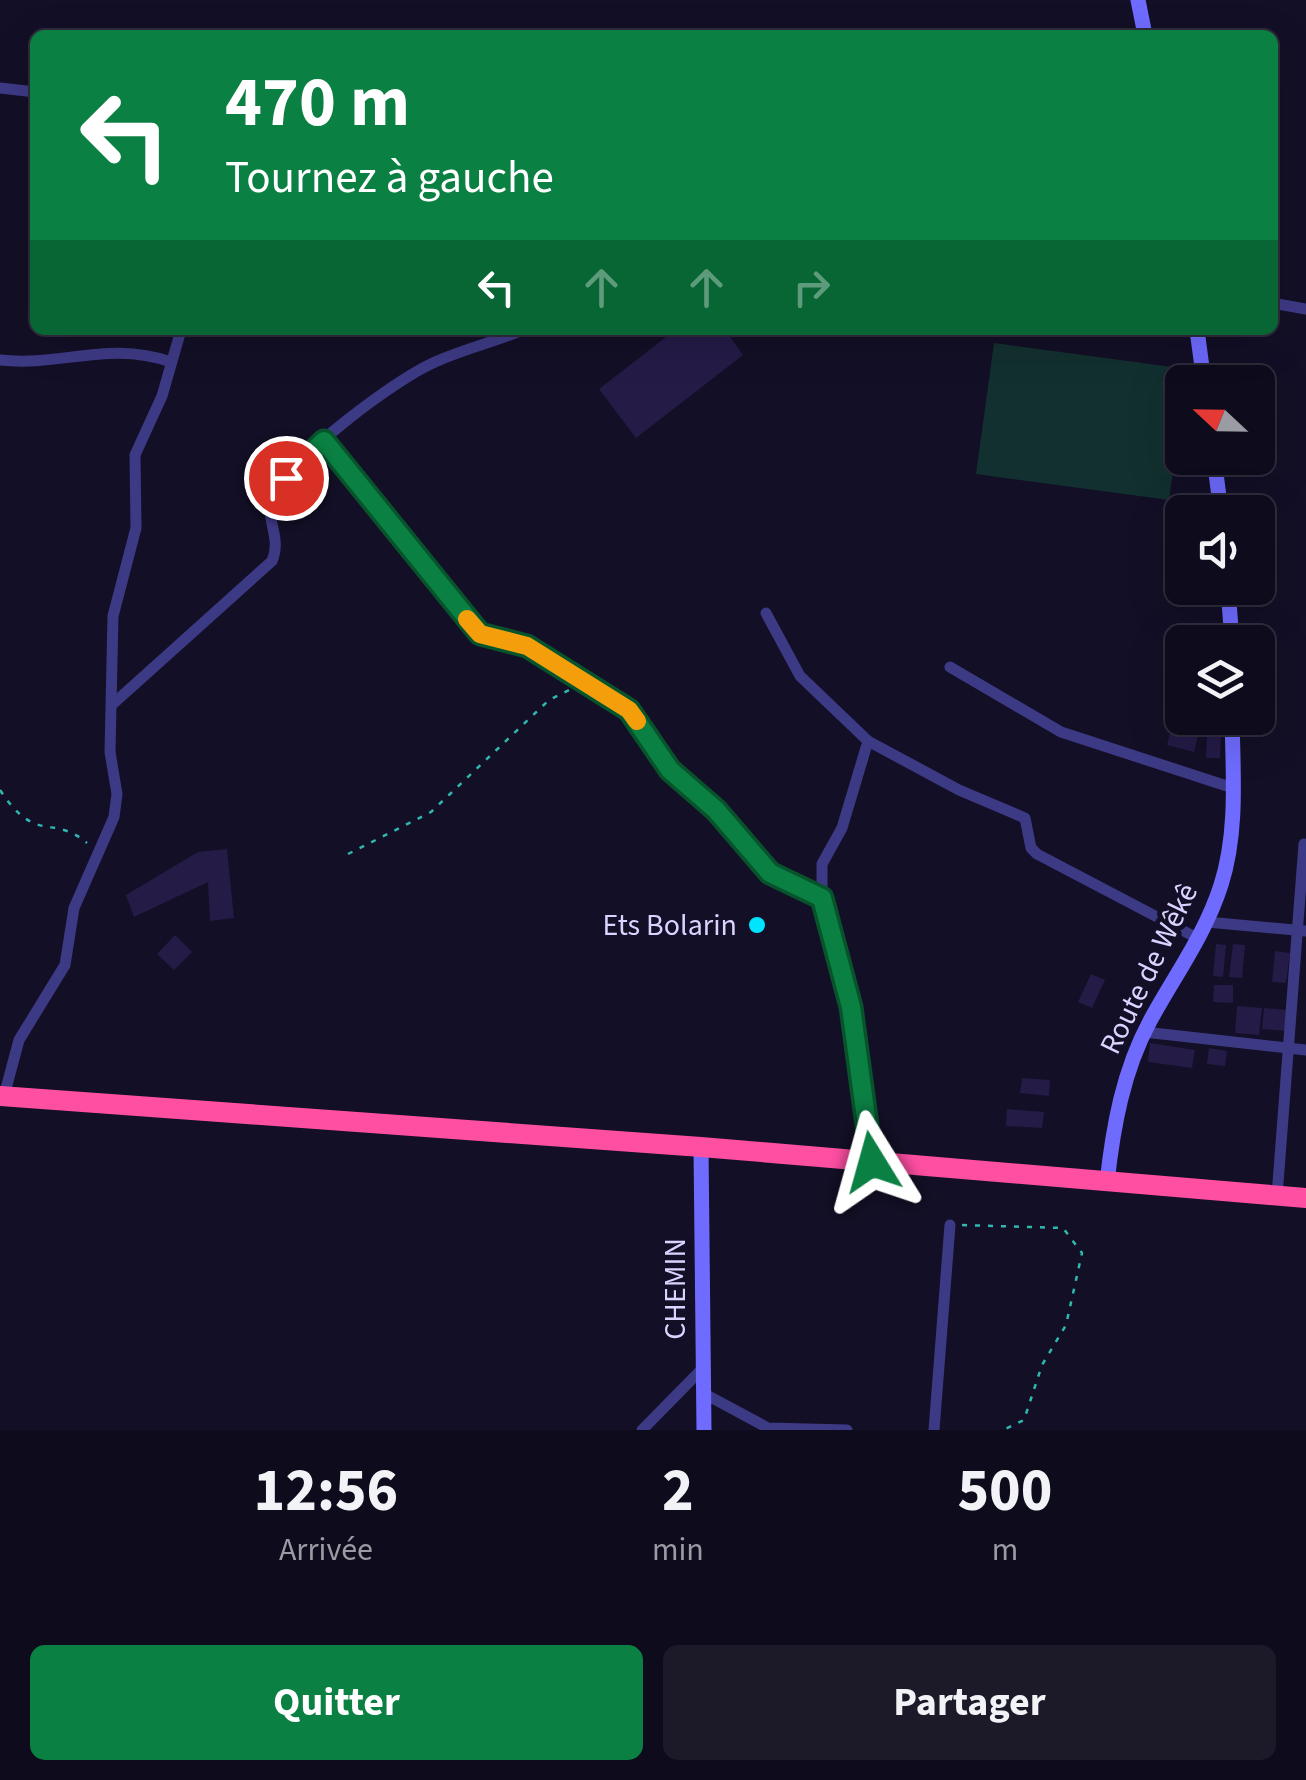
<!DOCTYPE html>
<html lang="fr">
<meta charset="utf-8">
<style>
:root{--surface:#0e0b1c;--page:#1c1929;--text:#f1f3f6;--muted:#9b9ba3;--line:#2e2b3b;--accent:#0b8043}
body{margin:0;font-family:"Source Sans 3",sans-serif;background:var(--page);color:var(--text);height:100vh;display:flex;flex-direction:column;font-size:38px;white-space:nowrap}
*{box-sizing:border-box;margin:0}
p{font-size:32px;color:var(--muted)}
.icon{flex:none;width:55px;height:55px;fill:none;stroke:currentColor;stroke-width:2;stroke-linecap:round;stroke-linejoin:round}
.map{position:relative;height:1430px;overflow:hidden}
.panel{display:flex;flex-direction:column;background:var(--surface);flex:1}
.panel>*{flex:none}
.banner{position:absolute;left:30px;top:30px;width:1248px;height:305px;border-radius:15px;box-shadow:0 10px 40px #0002,0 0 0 2px var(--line);background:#0b8043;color:#fff;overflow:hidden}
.needle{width:65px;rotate:292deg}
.buttons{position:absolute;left:1165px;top:365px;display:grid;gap:20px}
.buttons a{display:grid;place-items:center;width:110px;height:110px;border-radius:15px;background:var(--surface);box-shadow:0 10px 40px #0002,0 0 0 2px var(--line);font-size:50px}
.pin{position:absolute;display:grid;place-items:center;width:85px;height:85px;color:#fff;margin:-42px;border:5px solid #fff;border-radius:50%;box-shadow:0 2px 10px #0007}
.me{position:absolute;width:110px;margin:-55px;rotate:352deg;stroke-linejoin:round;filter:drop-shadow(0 0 8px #0008)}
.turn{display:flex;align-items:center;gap:35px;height:210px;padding:0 30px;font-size:45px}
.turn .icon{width:130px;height:130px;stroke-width:2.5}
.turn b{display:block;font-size:70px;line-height:85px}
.lanes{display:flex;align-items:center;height:95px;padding:0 30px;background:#0003;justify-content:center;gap:50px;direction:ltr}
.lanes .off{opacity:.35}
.eta{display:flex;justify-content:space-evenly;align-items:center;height:170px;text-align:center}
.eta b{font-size:60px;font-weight:700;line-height:70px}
.action{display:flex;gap:20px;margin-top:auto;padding:20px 30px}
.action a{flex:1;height:115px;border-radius:15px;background:var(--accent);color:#fff;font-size:40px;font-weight:700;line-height:115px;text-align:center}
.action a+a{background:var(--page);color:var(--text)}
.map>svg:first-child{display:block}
.green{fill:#12302f}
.building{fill:#241b47}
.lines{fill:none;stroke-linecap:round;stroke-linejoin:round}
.path{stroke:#2fb8b0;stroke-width:2.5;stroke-dasharray:5 8;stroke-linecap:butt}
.street{stroke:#3d3a85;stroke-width:11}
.secondary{stroke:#6f6bff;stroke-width:15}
.highway{stroke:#ff4fa3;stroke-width:20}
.route-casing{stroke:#07532c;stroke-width:25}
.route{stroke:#0b8043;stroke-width:18}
.slow{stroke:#f59e0b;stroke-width:18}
.poi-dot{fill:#00e5ff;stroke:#130f26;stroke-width:4}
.labels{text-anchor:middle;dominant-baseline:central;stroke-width:10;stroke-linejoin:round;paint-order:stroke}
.poi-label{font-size:30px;fill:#d9d4ff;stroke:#130f26;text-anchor:end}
.street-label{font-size:30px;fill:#d9d4ff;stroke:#130f26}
</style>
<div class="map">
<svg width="1306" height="1430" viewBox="0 0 1306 1430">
<rect width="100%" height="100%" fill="#130f26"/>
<polygon class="green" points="994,343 1187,369 1169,500 976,474"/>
<g class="building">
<polygon points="675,330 725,330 743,355 636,438 599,389"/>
<polygon points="1173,721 1200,727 1194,752 1167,745"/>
<polygon points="1207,735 1221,735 1220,758 1206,758"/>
<polygon points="227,849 234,918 210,921 208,882 134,917 126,895 198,852"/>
<polygon points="175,935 192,952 174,970 157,954"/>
<polygon points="1216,944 1226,945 1223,977 1213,976"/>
<polygon points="1233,944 1245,945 1242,978 1229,977"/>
<polygon points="1275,951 1290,953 1286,983 1272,982"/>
<polygon points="1091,974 1105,980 1092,1008 1078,1002"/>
<polygon points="1214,985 1233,985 1233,1003 1213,1002"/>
<polygon points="1237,1006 1262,1008 1259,1035 1235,1033"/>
<polygon points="1264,1008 1289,1010 1287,1031 1262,1029"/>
<polygon points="1150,1043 1195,1050 1192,1068 1148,1062"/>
<polygon points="1209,1048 1227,1051 1225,1066 1207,1064"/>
<polygon points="1022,1078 1050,1080 1049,1096 1020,1093"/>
<polygon points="1007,1109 1044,1112 1042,1128 1006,1126"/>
</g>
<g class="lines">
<g class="path">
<path d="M0,790C37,846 52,813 87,843"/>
<polyline points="348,854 431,812 549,700 571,689"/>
<polyline points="962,1225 1063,1228 1082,1253 1066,1325 1042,1365 1024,1420 1003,1430"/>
</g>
<g class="street">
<polyline points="0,88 35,92"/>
<polyline points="1272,303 1306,309"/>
<path d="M0,360C61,367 109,340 171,362"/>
<polyline points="324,441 480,634 527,645 629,710 670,769 716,810 769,873 822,899 851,1007 872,1162"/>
<polyline points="766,613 800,676 868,741 959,790 1025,818 1031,848 1037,854 1199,939"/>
<polyline points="950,667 1061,732 1233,788"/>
<path d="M114,703L272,561C283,536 262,517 274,494C295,455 394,380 435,362C464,349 494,342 523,330"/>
<polyline points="822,899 822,864 842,828 868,741"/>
<polyline points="1207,922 1306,931"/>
<polyline points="1144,1032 1306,1050"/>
<polyline points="4,1096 19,1040 65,965 74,908 114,817 117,794 110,752 113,616 136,528 135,455 162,396 181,330"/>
<polyline points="1277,1196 1304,844"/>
<polyline points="703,1393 768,1428 847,1430"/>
<polyline points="642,1430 703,1368"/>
<polyline points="934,1430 950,1225"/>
</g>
<g class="secondary">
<polyline points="1138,0 1145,35"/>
<polyline points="1197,330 1204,382"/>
<polyline points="1214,458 1221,512"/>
<polyline points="1228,588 1232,642"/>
<polyline points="701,1147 704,1430"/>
<path d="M1107,1183C1113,1127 1123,1071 1150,1021C1175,975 1205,935 1221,885C1238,832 1233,773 1232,718"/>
</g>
<polyline class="highway" points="0,1096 701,1147 1306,1198"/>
</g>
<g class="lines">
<g class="route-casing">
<polyline id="route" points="286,478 324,441 480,634 527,646 629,710 670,770 716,810 770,873 822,898 851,1007 872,1162"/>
</g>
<use href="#route" class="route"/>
<polyline class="slow" points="467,619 480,634 527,646 629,710 637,721"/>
</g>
<circle class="poi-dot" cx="757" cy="925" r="10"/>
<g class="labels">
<g class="poi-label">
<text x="737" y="925">Ets Bolarin</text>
</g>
<g class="street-label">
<text transform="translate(1149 969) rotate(-64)">Route de Wêkê</text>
<text transform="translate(675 1289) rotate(-90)">CHEMIN</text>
</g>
</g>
</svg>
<div class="buttons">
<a><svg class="needle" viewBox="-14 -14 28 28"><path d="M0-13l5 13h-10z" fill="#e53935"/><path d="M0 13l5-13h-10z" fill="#9b9ba3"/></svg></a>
<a><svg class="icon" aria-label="sound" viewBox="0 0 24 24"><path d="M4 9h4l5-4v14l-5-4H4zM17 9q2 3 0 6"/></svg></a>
<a><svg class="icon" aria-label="layers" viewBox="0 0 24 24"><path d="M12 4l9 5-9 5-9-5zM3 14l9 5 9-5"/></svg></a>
</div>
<div class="pin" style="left:286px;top:478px;background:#d93025"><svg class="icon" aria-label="arrive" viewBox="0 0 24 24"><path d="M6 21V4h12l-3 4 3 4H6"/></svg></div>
<svg class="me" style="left:872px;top:1162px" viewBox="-20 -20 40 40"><path d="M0-17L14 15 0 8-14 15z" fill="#0b8043" stroke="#fff" stroke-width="4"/></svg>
<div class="banner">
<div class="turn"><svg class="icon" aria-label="left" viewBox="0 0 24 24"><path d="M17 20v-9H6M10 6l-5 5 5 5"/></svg><div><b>470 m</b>Tournez à gauche</div></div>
<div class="lanes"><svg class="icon" aria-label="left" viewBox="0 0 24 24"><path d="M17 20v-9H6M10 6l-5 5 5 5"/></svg><svg class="icon off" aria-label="ahead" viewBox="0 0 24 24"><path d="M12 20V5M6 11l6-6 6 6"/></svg><svg class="icon off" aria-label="ahead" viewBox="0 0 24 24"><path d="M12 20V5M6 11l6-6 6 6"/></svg><svg class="icon off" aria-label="right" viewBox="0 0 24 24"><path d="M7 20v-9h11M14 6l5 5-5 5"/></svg></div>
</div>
</div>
<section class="panel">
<div class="eta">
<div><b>12:56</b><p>Arrivée</p></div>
<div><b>2</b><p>min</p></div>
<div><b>500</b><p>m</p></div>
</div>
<div class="action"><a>Quitter</a><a>Partager</a></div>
</section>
